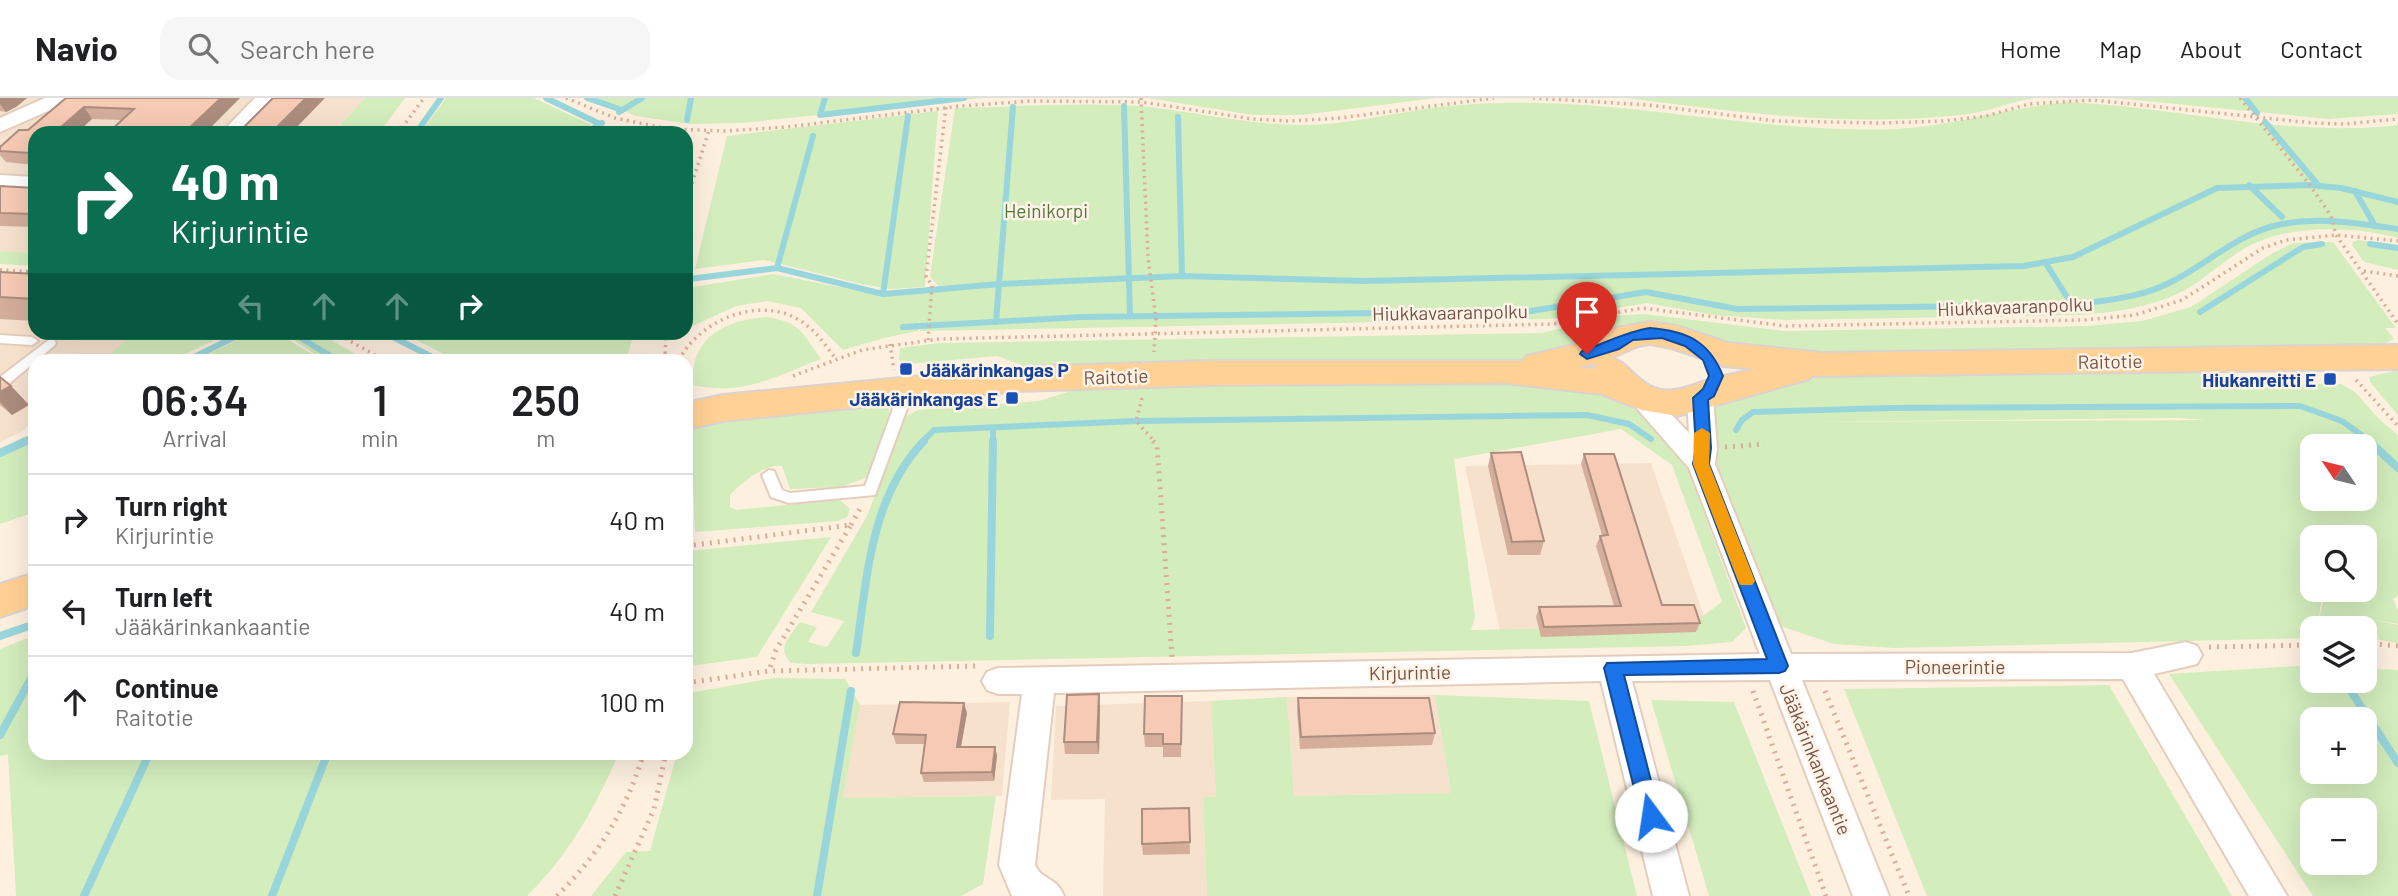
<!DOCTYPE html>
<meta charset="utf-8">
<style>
:root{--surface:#fff;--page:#f6f6f6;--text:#202124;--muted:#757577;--line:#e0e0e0}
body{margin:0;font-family:Barlow,sans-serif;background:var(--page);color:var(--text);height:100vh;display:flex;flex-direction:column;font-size:26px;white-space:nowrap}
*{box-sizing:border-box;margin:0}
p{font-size:23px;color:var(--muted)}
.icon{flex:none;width:38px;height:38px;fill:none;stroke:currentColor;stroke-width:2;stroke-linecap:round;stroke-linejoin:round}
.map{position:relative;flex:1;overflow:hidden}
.details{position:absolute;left:28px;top:256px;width:665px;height:406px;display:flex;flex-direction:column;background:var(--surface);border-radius:21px;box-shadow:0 7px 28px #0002}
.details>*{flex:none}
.hud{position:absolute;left:28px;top:28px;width:665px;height:214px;border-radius:21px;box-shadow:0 7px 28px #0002;background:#0b6e4f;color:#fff;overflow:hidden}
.needle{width:46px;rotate:305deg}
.controls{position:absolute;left:2300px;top:336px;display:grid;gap:14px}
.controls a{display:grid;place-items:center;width:77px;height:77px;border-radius:14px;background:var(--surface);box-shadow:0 7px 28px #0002;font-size:35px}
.pin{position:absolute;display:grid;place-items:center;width:60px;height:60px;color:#fff;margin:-72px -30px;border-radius:50% 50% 50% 0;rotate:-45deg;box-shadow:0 0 7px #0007}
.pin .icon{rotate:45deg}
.me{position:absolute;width:77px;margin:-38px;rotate:346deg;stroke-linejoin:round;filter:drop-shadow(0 0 5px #0008)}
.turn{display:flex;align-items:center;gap:24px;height:147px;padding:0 28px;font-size:32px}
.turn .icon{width:91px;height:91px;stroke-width:2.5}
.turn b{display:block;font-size:49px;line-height:60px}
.lanes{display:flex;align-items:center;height:66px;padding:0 28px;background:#0003;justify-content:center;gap:35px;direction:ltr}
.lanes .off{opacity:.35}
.eta{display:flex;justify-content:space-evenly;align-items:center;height:119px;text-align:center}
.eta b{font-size:42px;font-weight:600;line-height:49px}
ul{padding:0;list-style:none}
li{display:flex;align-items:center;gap:21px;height:91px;padding:0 28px;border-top:2px solid var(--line)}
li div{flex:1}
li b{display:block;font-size:26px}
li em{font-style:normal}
header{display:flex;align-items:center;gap:42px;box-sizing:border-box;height:98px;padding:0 35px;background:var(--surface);border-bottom:2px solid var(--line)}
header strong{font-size:33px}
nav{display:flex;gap:38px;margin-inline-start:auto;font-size:24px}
.search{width:490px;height:63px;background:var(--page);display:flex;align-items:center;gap:18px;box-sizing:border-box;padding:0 24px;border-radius:21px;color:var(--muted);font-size:26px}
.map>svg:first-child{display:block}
.residential{fill:#f6e1cd}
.green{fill:#d3edbd;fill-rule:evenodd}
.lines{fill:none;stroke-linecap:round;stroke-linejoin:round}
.stream-far1{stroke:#98d6dc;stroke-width:6}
.stream{stroke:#98d6dc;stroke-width:8}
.lane-casing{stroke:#e5cdbd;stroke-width:4}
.street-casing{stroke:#e5cdbd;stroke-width:4}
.primary-casing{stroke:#dcd2cf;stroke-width:4}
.path-far1{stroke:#dbad98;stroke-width:3.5;stroke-dasharray:2 4.5;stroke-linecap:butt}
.path{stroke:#dbad98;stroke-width:5;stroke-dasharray:2 6;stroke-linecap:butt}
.lane{fill:#fff;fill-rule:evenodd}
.street{fill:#fff;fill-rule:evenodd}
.primary{fill:#ffd195;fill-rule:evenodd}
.wall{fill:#d4ae9b}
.shaded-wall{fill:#ac8d7e}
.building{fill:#f6cab4;stroke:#ac8d7e;stroke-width:2}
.route{fill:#1a73e8;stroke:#114b97;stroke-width:2}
.slow{fill:#f59e0b}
.transit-dot{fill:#1a4fb4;stroke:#fff4e7;stroke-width:2.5}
.labels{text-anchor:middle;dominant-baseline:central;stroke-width:5;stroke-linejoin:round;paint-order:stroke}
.park-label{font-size:19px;fill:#507839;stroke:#fff4e7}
.street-label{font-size:19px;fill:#775345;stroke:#fff4e7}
.transit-label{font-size:19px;font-weight:bold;fill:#164399;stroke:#fff4e7;text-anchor:end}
</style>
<header>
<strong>Navio</strong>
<div class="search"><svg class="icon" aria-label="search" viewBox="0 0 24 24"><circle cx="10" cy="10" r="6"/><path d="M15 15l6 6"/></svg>Search here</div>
<nav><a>Home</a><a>Map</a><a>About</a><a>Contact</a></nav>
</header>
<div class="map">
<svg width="2398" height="798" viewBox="0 0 2398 798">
<rect width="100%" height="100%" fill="#fef0df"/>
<g class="residential">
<polygon points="0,0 365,0 333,35 35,35 35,155 0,153"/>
<polygon points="0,191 35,192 35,234 137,235 106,262 35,262 35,322 21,334 0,344"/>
<polygon points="1651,365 1708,530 1502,543 1465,368"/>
<polygon points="1435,597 1451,695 1294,698 1287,599"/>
<polygon points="1211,603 1216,699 1203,700 1207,798 1103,798 1105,701 1051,702 1056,608"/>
<polygon points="1010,604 1002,698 843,700 860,607"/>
</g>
<g class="green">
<polygon points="365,0 405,0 379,35 333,35"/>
<polygon points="446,0 534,0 591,27 577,35 421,35"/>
<polygon points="594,0 984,0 741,25 690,26 636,18"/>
<polygon points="1147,0 1436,0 1302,17 1253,17"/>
<path d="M1627,0H2034C2009,4 1986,15 1961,17C1849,29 1738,15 1627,0Z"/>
<polygon points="2115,0 2398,0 2398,16 2328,21"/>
<path d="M2068,4C2178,9 2288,40 2398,27V140C2356,129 2301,127 2260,143C2231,154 2208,181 2179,195C2148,210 2115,214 2081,217L1785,222L1713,217L1647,205L1551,221L920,233L919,221L918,233L884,240L843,252L801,210L767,203L736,208L686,231L687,190L773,176L884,198L942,192L930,178L955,10C1009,9 1064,5 1118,7C1180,9 1240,27 1302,27C1345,27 1388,16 1431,10C1455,7 1479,5 1504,5C1635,2 1764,36 1896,31C1955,28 2010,9 2068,4Z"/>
<polygon points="938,13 925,189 891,191 861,186 764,162 695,171 727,38"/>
<polygon points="2358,142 2398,147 2398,172 2364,164 2352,147 2353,144"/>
<polygon points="2317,144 2333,144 2396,230 2385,230 2394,241 2372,252 1836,260 1752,255 1697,238 1506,264 1050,271 1022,267 997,258 908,266 899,262 900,250 939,245 1542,235 1613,218 1644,216 1784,233 2087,228 2142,223 2191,209 2271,156 2293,145"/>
<polygon points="0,153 35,155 35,168 0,166"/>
<path d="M766,219C799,223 803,235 821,261C774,279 744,298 693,287C689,240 725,222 766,219Z"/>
<polygon points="135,235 135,234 229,235 173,262 103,262"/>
<polygon points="252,235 278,235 321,262 196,262"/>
<polygon points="283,235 318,235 367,262 324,262"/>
<polygon points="403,235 634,235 626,262 455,262"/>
<polygon points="2398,272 2398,317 2370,284 2369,279"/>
<path d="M2185,273L2224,277L2251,286H2341L2355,294L2379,321L2398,337V498L2393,501L2398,513V526L2364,520L2398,527V545L2380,542L2376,534L2379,542L2364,541V530H2312V540L1894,550L1834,546L1777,527L1716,366L1709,338L1715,308C1763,270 1923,276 1987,275C2053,274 2119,273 2185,273ZM2177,320L2207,322L1797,324ZM2312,348H2364V401H2312ZM2312,439H2364V492H2326L2318,525L2323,492H2312Z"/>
<path d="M1539,284L1621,298L1664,333L1687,369L1746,530L1732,544L1687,548L808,566L791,565C776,549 789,540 800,524L817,529L808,544L827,549L844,523L811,514L867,418L905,319L918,312L1039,303L1084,289ZM1621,331L1672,367L1722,504L1689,528L1471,532L1475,519L1454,361Z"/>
<path d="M884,306L889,311V316L867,379L841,389L790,391L782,368C765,365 742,385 730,397V409L736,412L840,402L850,411L847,419L838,423L695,434L691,330L721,323Z"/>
<polygon points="35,343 35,414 0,426 0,359"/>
<polygon points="831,439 757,559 690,568 688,453"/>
<path d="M35,537V654L619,655C596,708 569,757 527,798H16L8,656L0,658V551Z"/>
<path d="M2312,567V583H2364V570L2398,572V798H2313L2169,576ZM2312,621H2364V674H2312ZM2312,712H2364V765H2312Z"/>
<polygon points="774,580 845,581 860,607 843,700 996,698 983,786 961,798 591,798 626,754 650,753 677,655 686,654 688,595"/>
<polygon points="2109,587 2232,798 1927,798 1844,591"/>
<polygon points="1435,597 1589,603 1637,798 1207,798 1203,699 1216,699 1211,603 1287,599 1294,698 1451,695"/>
<polygon points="1651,602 1734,604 1811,798 1709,798"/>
</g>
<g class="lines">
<g class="stream-far1">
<polyline points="546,0 600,26"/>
<polyline points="587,0 622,12"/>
<polyline points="825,0 820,17 964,0"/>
<polyline points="2245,0 2257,15"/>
<polyline points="1124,8 1130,218"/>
<polyline points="619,14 642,0"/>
<polyline points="1178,19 1182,178"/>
<polyline points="687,22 691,0"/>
<polyline points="2265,24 2319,88"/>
<polyline points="416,35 441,0"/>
<polyline points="585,35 602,25"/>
<polyline points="2249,87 2282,119"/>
<polyline points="2355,93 2375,128"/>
<polyline points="2370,146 2398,150"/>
<polyline points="2045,164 2072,207"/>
<polyline points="777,170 813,38"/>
<polyline points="689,181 777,170 883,196 1000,186 1182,178 1365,183 2024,168 2073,159 2217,90 2310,87 2341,90 2398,104"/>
<polyline points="883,196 908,18"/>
<polyline points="2200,214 2303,149 2322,146"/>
<polyline points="996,224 1013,9"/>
<path d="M903,229L1081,219L1531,213L1646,194L1737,211L2072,207C2106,202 2141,200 2171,184C2205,167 2233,140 2270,129C2311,117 2356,125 2398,131"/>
<polyline points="291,234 337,262"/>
<polyline points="383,234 438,262"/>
<polyline points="188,262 245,234"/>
<polyline points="1736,332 1742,322 1753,314 1889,310 2300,308 2342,323 2371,344"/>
<polyline points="22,344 35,338"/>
<polyline points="922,344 934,332 1136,323 1587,317 1629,326 1651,341"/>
<polyline points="993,344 993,330"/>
</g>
<g class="stream">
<polyline points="2369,343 2398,370"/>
<polyline points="0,355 26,343"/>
<polyline points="0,538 35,526"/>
<polyline points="990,538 993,343"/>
<path d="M856,555C867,481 870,399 924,343"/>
<polyline points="2349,590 2398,665"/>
<polyline points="0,637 35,573"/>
<polyline points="84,798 150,654"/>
<polyline points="272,798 328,654"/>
<polyline points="817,798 851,593"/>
</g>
<g class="lane-casing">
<g id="lane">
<polygon points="0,237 32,239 38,243 32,247 0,245"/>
<polygon points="50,241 54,242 56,245 54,248 5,289 0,290 0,279"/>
<polygon points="904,287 910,291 908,308 875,397 789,405 771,399 762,377 769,372 774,373 782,392 790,395 865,388 894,308 898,291"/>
</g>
</g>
<g class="street-casing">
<g id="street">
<polygon points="45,0 72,0 69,4 0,34 0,20"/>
<polygon points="255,0 276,0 244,35 221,35"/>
<polygon points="0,77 35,79 35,93 0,91"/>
<path d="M1639,289L1648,292L1689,335L1687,300L1691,294L1700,291L1709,294L1713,300L1717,350L1715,366L1791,556L2132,555L2186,544L2197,548L2202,557L2197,566L2154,576L2287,798H2249L2123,581L1802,582L1889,798H1853L1770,582L1632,583L1689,798H1653L1601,583L1054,595L1035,767C1042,783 1055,777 1064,798H1012L999,767L1022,596H998L987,592L982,583L987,574L998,570L1760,556L1689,370L1626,298L1630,292Z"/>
</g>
</g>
<g class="primary-casing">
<g id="primary">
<path d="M1650,224L1677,228L1728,245L1822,255L2398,247V271L1812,278L1809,281L1677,318L1642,312L1601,296L1506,285L1213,287L1017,293L723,323L686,331V305L723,297L1017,269L1213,263H1523L1527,258L1582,245L1617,230ZM1650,246L1672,250L1724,268L1755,271C1741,274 1726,277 1712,281C1691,287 1672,299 1650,288C1634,280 1628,265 1611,260L1638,248ZM1598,265L1594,271L1579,269Z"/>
<polygon points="35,475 35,507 0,519 0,486"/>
</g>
</g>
<g class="path-far1">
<polyline points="566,0 615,20 669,31 726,33 786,29 961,8 1031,3 1142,4 1252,21 1289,23 1340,20 1494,0"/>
<polyline points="1141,0 1148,160 1156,221 1154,254"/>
<polyline points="1533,0 1648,7 1776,23 1882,25 1944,23 1986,18 2029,6 2093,2 2313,25 2344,26 2398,21"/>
<polyline points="2240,0 2310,87 2331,118 2336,137 2398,226"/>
<polyline points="398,35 424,0"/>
<polyline points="686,104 709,32"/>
<polyline points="0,172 35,174"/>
<polyline points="2364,173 2398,178"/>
<polyline points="334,234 384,262"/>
<polyline points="928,242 932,187 926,179 946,8"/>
<polyline points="890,246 894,272"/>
<polyline points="664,255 679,261"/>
<polyline points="665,262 666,234"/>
<path d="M679,262C699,223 758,197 799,222C815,231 825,247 836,261"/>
<polyline points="793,278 862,252 939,241 1553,226 1642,210 1786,228 2084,222 2135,217 2182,202 2263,150 2286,142 2336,137 2398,143"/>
<polyline points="2356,282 2398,328"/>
<polyline points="1142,300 1136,323 1155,344"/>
</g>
<g class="path">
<polyline points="1153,343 1157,347 1172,559"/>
<polyline points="1725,349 1765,346"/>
<polyline points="851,427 861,409"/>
<polyline points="686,448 851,427 776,552 769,573"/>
<polyline points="2364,545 2398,548"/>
<polyline points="2209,549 2312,547"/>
<polyline points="686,585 769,573 978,568"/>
<polyline points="1753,593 1826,798"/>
<polyline points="1825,593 1909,798"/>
<path d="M557,798C599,756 627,711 644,654"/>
<polyline points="615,798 654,711 666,654"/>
</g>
<use href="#lane" class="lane"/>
<use href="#street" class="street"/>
<use href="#primary" class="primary"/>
</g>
<g class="wall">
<polygon points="0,0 27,0 16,9 6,14 0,13"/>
<polygon points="66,0 240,0 205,35 122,22 92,21 35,35 35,67 6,64 0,57 0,49 28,32"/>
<polygon points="0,88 35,90 35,129 0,128"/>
<polygon points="0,174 35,176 35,223 0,221"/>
<polygon points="0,279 11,288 29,307 12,317 0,307"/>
<polygon points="1491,355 1544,443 1540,457 1508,457 1488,368"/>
<polygon points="1584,356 1662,507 1700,525 1696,534 1541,539 1536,519 1539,509 1614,508 1596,448 1600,438 1602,437 1581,366"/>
<polygon points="1182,598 1181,659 1163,659 1163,649 1145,649 1144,636"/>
<polygon points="1298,600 1435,635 1432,647 1300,651 1297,613"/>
<polygon points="1100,609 1099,656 1065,656 1064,644"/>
<polygon points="967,615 961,649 995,649 997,658 994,683 924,684 921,675 925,646 896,646 893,636"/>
<polygon points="1189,710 1190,756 1143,757 1142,746"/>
</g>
<g class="shaded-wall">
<polygon points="0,0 27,0 16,9 6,14 0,6"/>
<polygon points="221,0 240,0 205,35 184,35"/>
<polygon points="306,0 325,0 291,35 271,35"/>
<polygon points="84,9 92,21 77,35 54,35"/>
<polygon points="35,51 35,62 30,55"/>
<polygon points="11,288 29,307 12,317 0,304 0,294"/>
<polygon points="1099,596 1100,609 1099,656 1097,644"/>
<polygon points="964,605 967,615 959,659 957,649"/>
<polygon points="995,649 997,658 994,683 992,674"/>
</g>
<g class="building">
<polygon points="66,0 221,0 184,35 108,35 134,11 84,9 54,35 35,35 35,51 30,55 0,53 0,49 19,32 28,32"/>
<polygon points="273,0 306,0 271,35 238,35"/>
<polygon points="0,88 35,90 35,116 0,115"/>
<polygon points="0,174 35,176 35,201 0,199"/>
<polygon points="0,279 11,288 0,294"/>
<polygon points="1521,354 1544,443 1512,444 1491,355"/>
<polygon points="1584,356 1614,356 1662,507 1694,507 1700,525 1544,529 1539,509 1621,508 1600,438 1608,437"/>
<polygon points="1099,596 1097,644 1064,644 1067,597"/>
<polygon points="1145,598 1182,598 1181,646 1163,646 1163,636 1144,636"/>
<polygon points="1298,600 1429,600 1435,635 1301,639"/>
<polygon points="900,604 964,605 957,649 995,649 992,674 921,675 926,637 893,636"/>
<polygon points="1189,710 1190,744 1142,746 1142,711"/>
</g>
<path class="route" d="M1650,230C1687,233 1709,243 1723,278L1714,298L1708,302L1711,350L1709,366L1788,568L1785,573L1779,575L1624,577L1660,718L1657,724L1651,727L1644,724L1641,718L1604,570L1607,565L1767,561L1693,366L1696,350L1693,300L1703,291L1709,278L1703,262L1685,248L1662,240L1633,242L1619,251L1587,261L1580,256L1582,253C1606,245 1625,234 1650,230Z"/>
<polygon class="slow" points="1702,330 1710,335 1709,366 1755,483 1752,487 1740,487 1738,483 1693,366 1694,335"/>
<g class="transit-dot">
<rect x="899" y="264" width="14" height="14" rx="3.5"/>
<rect x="2323" y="274" width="14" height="14" rx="3.5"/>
<rect x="1005" y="293" width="14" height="14" rx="3.5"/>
</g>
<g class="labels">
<g class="park-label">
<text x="1046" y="112">Heinikorpi</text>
</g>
<g class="street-label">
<text transform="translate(2015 208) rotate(-2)">Hiukkavaaranpolku</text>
<text transform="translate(1450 214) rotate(-1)">Hiukkavaaranpolku</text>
<text transform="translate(2110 263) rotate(-1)">Raitotie</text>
<text transform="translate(1116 278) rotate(-2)">Raitotie</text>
<text x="1955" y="568">Pioneerintie</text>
<text transform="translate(1410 574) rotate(-1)">Kirjurintie</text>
<text transform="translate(1816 661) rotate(68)">Jääkärinkankaantie</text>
</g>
<g class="transit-label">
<text x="920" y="271" text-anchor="start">Jääkärinkangas P</text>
<text x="2316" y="281">Hiukanreitti E</text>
<text x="998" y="300">Jääkärinkangas E</text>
</g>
</g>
</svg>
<div class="controls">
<a><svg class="needle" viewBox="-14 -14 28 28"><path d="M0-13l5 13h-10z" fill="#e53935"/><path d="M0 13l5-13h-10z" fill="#757577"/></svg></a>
<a><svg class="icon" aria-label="search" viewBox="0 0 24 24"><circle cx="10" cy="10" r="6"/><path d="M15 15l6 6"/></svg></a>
<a><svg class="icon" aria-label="layers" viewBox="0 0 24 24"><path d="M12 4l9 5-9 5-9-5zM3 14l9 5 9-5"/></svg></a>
<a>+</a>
<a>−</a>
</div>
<div class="pin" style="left:1587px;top:256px;background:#d93025"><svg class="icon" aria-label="arrive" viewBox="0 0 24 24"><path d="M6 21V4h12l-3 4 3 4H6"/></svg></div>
<svg class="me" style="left:1651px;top:718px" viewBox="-20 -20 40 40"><circle r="19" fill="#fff"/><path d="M0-13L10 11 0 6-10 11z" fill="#1a73e8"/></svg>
<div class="hud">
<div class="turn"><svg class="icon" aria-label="right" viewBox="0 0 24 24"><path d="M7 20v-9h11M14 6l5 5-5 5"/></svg><div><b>40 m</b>Kirjurintie</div></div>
<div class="lanes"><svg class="icon off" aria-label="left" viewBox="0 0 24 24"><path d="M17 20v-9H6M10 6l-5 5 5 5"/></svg><svg class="icon off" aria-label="ahead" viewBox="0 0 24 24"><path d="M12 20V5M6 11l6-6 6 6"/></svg><svg class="icon off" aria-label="ahead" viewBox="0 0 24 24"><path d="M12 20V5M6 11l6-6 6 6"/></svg><svg class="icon" aria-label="right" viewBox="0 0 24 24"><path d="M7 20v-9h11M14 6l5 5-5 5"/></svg></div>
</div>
<section class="details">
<div class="eta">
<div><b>06:34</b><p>Arrival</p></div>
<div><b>1</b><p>min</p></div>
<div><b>250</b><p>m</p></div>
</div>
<ul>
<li><svg class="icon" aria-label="right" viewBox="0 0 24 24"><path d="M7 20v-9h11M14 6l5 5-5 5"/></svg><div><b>Turn right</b><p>Kirjurintie</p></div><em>40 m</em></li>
<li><svg class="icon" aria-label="left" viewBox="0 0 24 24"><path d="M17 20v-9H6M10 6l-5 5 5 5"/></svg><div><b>Turn left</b><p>Jääkärinkankaantie</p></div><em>40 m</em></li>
<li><svg class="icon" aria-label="ahead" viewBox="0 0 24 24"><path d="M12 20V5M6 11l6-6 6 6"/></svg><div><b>Continue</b><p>Raitotie</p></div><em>100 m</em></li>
</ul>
</section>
</div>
